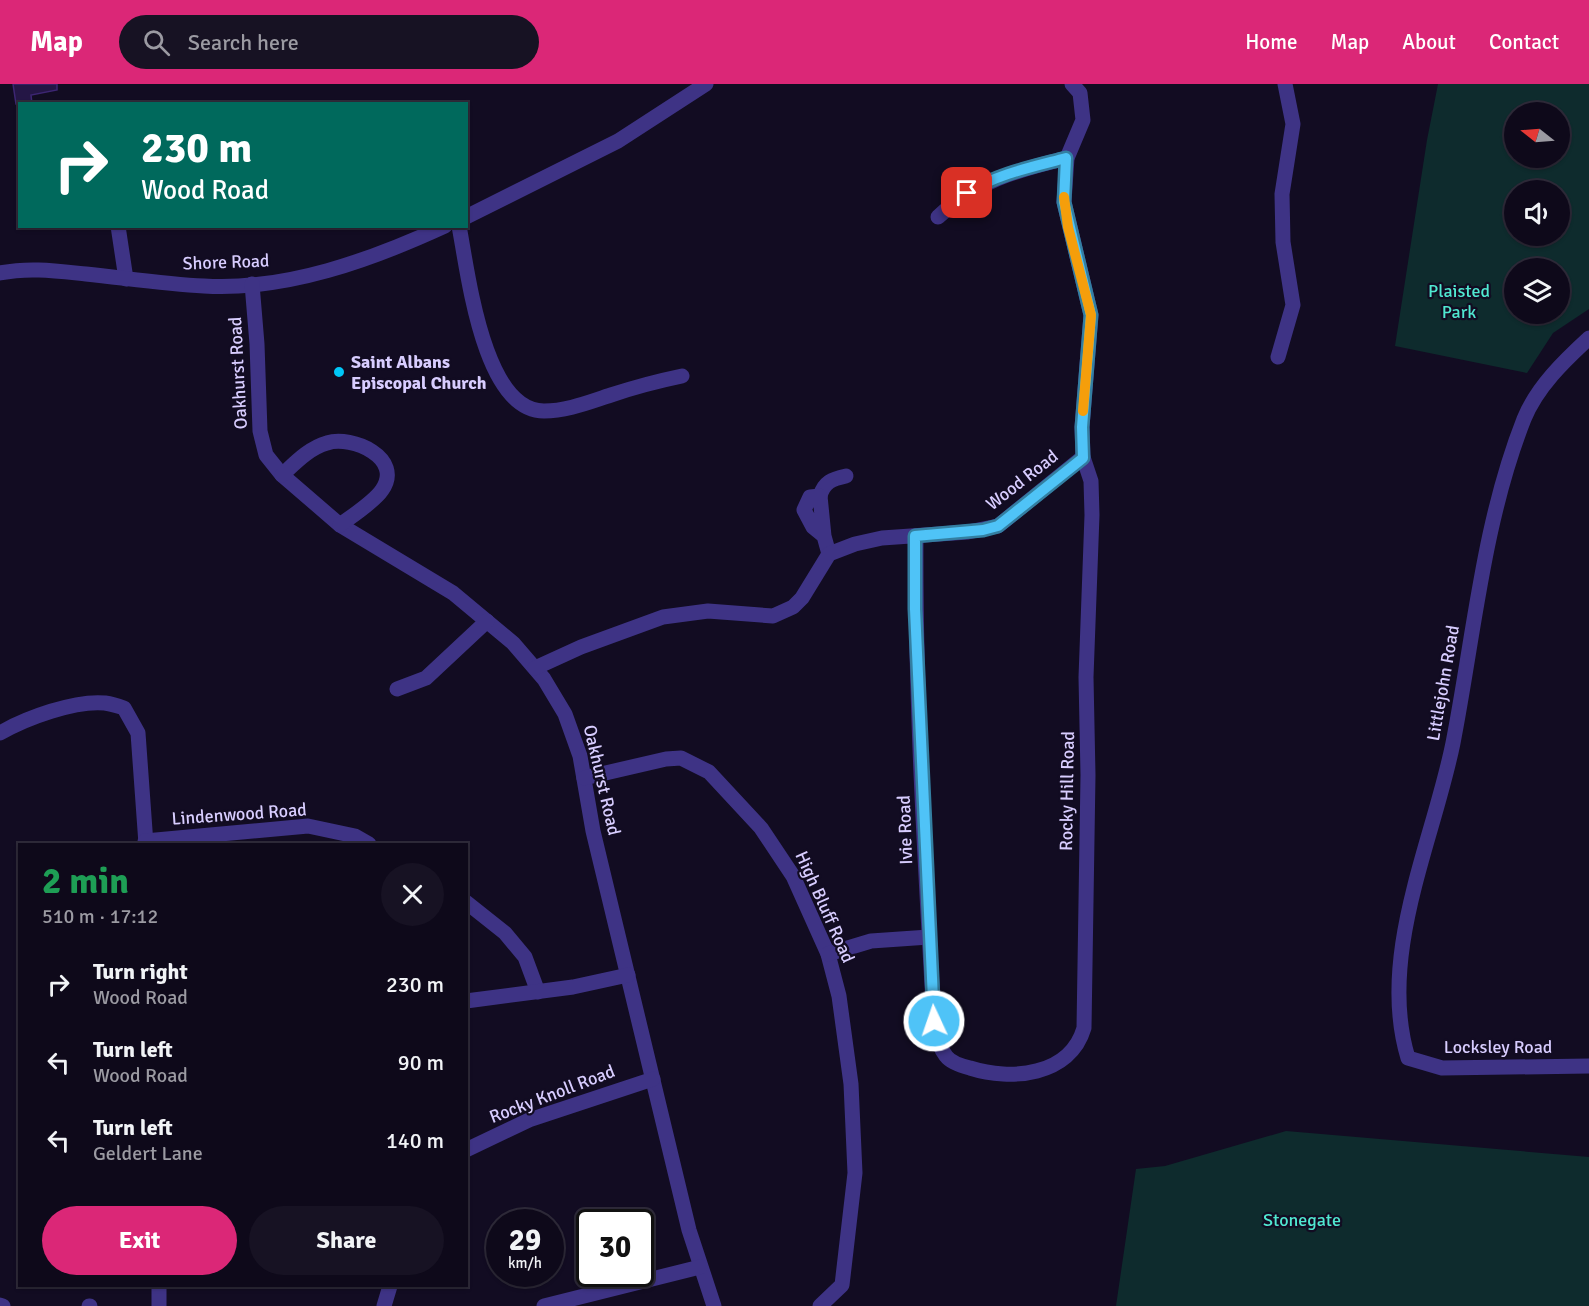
<!DOCTYPE html>
<meta charset="utf-8">
<style>
:root{--surface:#0e091a;--page:#171223;--text:#f1f3f6;--muted:#9b9aa2;--line:#2e2a39;--accent:#db2777}
body{margin:0;font-family:Signika,sans-serif;background:var(--page);color:var(--text);height:100vh;display:flex;flex-direction:column;font-size:22px;white-space:nowrap}
*{box-sizing:border-box;margin:0}
p{font-size:20px;color:var(--muted)}
.icon{flex:none;width:33px;height:33px;fill:none;stroke:currentColor;stroke-width:2;stroke-linecap:round;stroke-linejoin:round}
.map{position:relative;flex:1;overflow:hidden}
.drawer{position:absolute;left:18px;top:759px;width:450px;height:444px;display:flex;flex-direction:column;background:var(--surface);border-radius:0px;box-shadow:0 2px 4px #0004,0 0 0 2px var(--line)}
.drawer>*{flex:none}
.hud{position:absolute;left:18px;top:18px;width:450px;height:126px;border-radius:0px;box-shadow:0 2px 4px #0004,0 0 0 2px var(--line);background:#00695c;color:#fff;overflow:hidden}
.needle{width:39px;rotate:287deg}
.controls{position:absolute;left:1504px;top:18px;display:grid;gap:12px}
.controls a{display:grid;place-items:center;width:66px;height:66px;border-radius:50%;background:var(--surface);box-shadow:0 2px 4px #0004,0 0 0 2px var(--line);font-size:30px}
.speed{position:absolute;left:486px;top:1125px;display:flex;gap:12px;font-size:30px;font-weight:700;text-align:center}
.speed>*{display:grid;place-content:center;width:78px;height:78px;border-radius:50%;background:var(--surface);box-shadow:0 2px 4px #0004,0 0 0 2px var(--line);line-height:1}
.speed small{font-size:15px;font-weight:400}
.speed .limit{border:3px solid #111;border-radius:9px;background:#fff;color:#111}
.pin{position:absolute;display:grid;place-items:center;width:51px;height:51px;color:#fff;margin:-26px;border-radius:12px;box-shadow:0 3px 9px #0006}
.me{position:absolute;width:66px;margin:-33px;rotate:357deg;stroke-linejoin:round;filter:drop-shadow(0 0 4px #0008)}
.turn{display:flex;align-items:center;gap:21px;height:126px;padding:0 24px;font-size:27px}
.turn .icon{width:78px;height:78px;stroke-width:2.5}
.turn b{display:block;font-size:42px;line-height:51px}
.round{display:grid;place-items:center;flex:none;width:63px;height:63px;border-radius:32px;background:var(--page)}
.head{display:flex;align-items:center;justify-content:space-between;height:102px;padding:0 24px}
h1{font-size:36px;font-weight:800;line-height:45px;color:#1e9e55}
.action{display:flex;gap:12px;margin-top:auto;padding:12px 24px}
.action a{flex:1;height:69px;border-radius:36px;background:var(--accent);color:#fff;font-size:24px;font-weight:800;line-height:69px;text-align:center}
.action a+a{background:var(--page);color:var(--text)}
ul{padding:0;list-style:none}
li{display:flex;align-items:center;gap:18px;height:78px;padding:0 24px}
li div{flex:1}
li b{display:block;font-size:22px}
li em{font-style:normal}
header{display:flex;align-items:center;gap:36px;box-sizing:border-box;height:84px;padding:0 30px;background:var(--accent);color:#fff}
header strong{font-size:28px}
nav{display:flex;gap:33px;margin-inline-start:auto;font-size:21px}
.search{width:420px;height:54px;background:var(--page);display:flex;align-items:center;gap:15px;box-sizing:border-box;padding:0 21px;border-radius:33px;color:var(--muted);font-size:22px}
.map>svg:first-child{display:block}
.green{fill:#0e2b2d;fill-rule:evenodd}
.building{fill:#241645;stroke:#3d2673;stroke-width:1.5}
.lines{fill:none;stroke-linecap:round;stroke-linejoin:round}
.minor{stroke:#3e3385;stroke-width:15}
.route-casing{stroke:#337fa1;stroke-width:15}
.route{stroke:#4fc3f7;stroke-width:10}
.slow{stroke:#f59e0b;stroke-width:10}
.poi-dot{fill:#00c7f8;stroke:#120c22;stroke-width:2}
.labels{text-anchor:middle;dominant-baseline:central;stroke-width:4.5;stroke-linejoin:round;paint-order:stroke}
.street-label{font-size:18px;fill:#d8cdff;stroke:#120c22}
.park-label{font-size:18px;fill:#50e8d1;stroke:#120c22}
.poi-label{font-size:18px;font-weight:bold;fill:#d8cdff;stroke:#120c22;text-anchor:start}
</style>
<header>
<strong>Map</strong>
<div class="search"><svg class="icon" aria-label="search" viewBox="0 0 24 24"><circle cx="10" cy="10" r="6"/><path d="M15 15l6 6"/></svg>Search here</div>
<nav><a>Home</a><a>Map</a><a>About</a><a>Contact</a></nav>
</header>
<div class="map">
<svg width="1589" height="1222" viewBox="0 0 1589 1222">
<rect width="100%" height="100%" fill="#120c22"/>
<g class="green">
<path d="M1438,0H1589V225L1553,249L1527,289L1395,262L1427,56ZM1560,28V74H1515V28ZM1515,106H1560V152H1515ZM1515,184H1560V230H1515Z"/>
<polygon points="1286,1047 1589,1073 1589,1222 1116,1222 1136,1085 1165,1082"/>
</g>
<polygon class="building" points="13,0 57,0 57,6 31,11 32,20 16,20"/>
<g class="lines">
<g class="minor">
<polyline points="466,133 618,57 706,0"/>
<path d="M938,133C975,97 1018,86 1067,74"/>
<polyline points="118,142 126,195"/>
<path d="M459,142C468,188 483,327 544,327C567,327 589,318 611,311C635,303 658,297 682,292"/>
<path d="M0,189C29,183 57,187 86,190C125,194 164,200 204,202C286,207 371,176 445,142"/>
<polyline points="252,200 257,260 260,347 266,371 282,391 340,441 453,509 513,559 544,595 565,630 580,672 593,747 689,1146 714,1222"/>
<path d="M1589,254C1564,277 1537,303 1524,335C1483,439 1474,551 1453,659C1433,758 1377,872 1408,974L1442,984L1589,982"/>
<polyline points="1278,273 1293,221 1283,158 1282,110 1293,40 1285,0"/>
<path d="M282,391C295,379 309,364 327,359C352,351 404,374 382,406C374,418 352,432 340,441"/>
<path d="M820,412C824,398 832,395 846,392"/>
<polyline points="824,452 820,412 810,413 804,426 813,443 824,452 829,470"/>
<path d="M916,452C915,614 925,776 934,937C937,949 938,962 946,972C951,979 962,982 970,984C1011,997 1070,992 1084,944L1088,691L1086,593L1092,431L1091,397L1083,373"/>
<polyline points="535,584 581,563 663,533 708,527 773,532 793,523 802,514 829,470 855,460 882,454 968,448 998,442 1083,373 1082,343 1091,231 1064,118 1067,74 1083,36 1080,9 1072,0"/>
<polyline points="397,605 426,594 487,537"/>
<path d="M0,649C26,634 75,616 105,619C111,620 118,622 124,624L138,649L146,760"/>
<polyline points="584,694 666,675 681,674 709,688 761,744 793,792 828,870 839,912 851,1000 855,1089 842,1201 820,1222"/>
<polyline points="145,757 308,742 355,752 369,760"/>
<polyline points="466,818 505,849 525,873 538,908"/>
<polyline points="828,870 871,857 929,853"/>
<polyline points="466,917 573,903 628,891"/>
<polyline points="466,1066 529,1036 653,995"/>
<polyline points="159,1202 159,1222"/>
<polyline points="0,1221 3,1222"/>
<polyline points="89,1222 90,1222"/>
<polyline points="384,1222 390,1202"/>
<polyline points="544,1222 700,1183"/>
</g>
</g>
<g class="lines">
<g class="route-casing">
<path id="route" d="M934,937L915,525V452L983,446L998,442L1083,374L1082,343L1091,231L1064,118L1066,74C1032,83 997,90 967,109"/>
</g>
<use href="#route" class="route"/>
<polyline class="slow" points="1064,113 1068,143 1091,231 1083,327"/>
</g>
<circle class="poi-dot" cx="339" cy="288" r="6"/>
<g class="labels">
<g class="street-label">
<text transform="translate(226 178) rotate(-2)">Shore Road</text>
<text transform="translate(238 289) rotate(-93)">Oakhurst Road</text>
<text transform="translate(1022 396) rotate(-38)">Wood Road</text>
<text transform="translate(1443 599) rotate(-80)">Littlejohn Road</text>
<text transform="translate(602 696) rotate(77)">Oakhurst Road</text>
<text transform="translate(1067 707) rotate(-89)">Rocky Hill Road</text>
<text transform="translate(239 730) rotate(-4)">Lindenwood Road</text>
<text transform="translate(905 746) rotate(-92)">Ivie Road</text>
<text transform="translate(825 823) rotate(66)">High Bluff Road</text>
<text x="1498" y="963">Locksley Road</text>
<text transform="translate(552 1010) rotate(-21)">Rocky Knoll Road</text>
</g>
<g class="park-label">
<text x="1459" y="207">Plaisted<tspan x="1459" dy="21">Park</tspan></text>
<text x="1302" y="1136">Stonegate</text>
</g>
<g class="poi-label">
<text x="351" y="278">Saint Albans<tspan x="351" dy="21">Episcopal Church</tspan></text>
</g>
</g>
</svg>
<div class="controls">
<a><svg class="needle" viewBox="-14 -14 28 28"><path d="M0-13l5 13h-10z" fill="#e53935"/><path d="M0 13l5-13h-10z" fill="#9b9aa2"/></svg></a>
<a><svg class="icon" aria-label="sound" viewBox="0 0 24 24"><path d="M4 9h4l5-4v14l-5-4H4zM17 9q2 3 0 6"/></svg></a>
<a><svg class="icon" aria-label="layers" viewBox="0 0 24 24"><path d="M12 4l9 5-9 5-9-5zM3 14l9 5 9-5"/></svg></a>
</div>
<div class="speed"><div>29<small>km/h</small></div><div class="limit">30</div></div>
<div class="pin" style="left:967px;top:109px;background:#d93025"><svg class="icon" aria-label="arrive" viewBox="0 0 24 24"><path d="M6 21V4h12l-3 4 3 4H6"/></svg></div>
<svg class="me" style="left:934px;top:937px" viewBox="-20 -20 40 40"><circle r="17" fill="#4fc3f7" stroke="#fff" stroke-width="3"/><path d="M0-11L8 9 0 5-8 9z" fill="#fff"/></svg>
<div class="hud">
<div class="turn"><svg class="icon" aria-label="right" viewBox="0 0 24 24"><path d="M7 20v-9h11M14 6l5 5-5 5"/></svg><div><b>230 m</b>Wood Road</div></div>
</div>
<section class="drawer">
<div class="head"><div><h1>2 min</h1><p>510 m · 17:12</p></div><a class="round"><svg class="icon" aria-label="close" viewBox="0 0 24 24"><path d="M6 6l12 12M18 6L6 18"/></svg></a></div>
<ul>
<li><svg class="icon" aria-label="right" viewBox="0 0 24 24"><path d="M7 20v-9h11M14 6l5 5-5 5"/></svg><div><b>Turn right</b><p>Wood Road</p></div><em>230 m</em></li>
<li><svg class="icon" aria-label="left" viewBox="0 0 24 24"><path d="M17 20v-9H6M10 6l-5 5 5 5"/></svg><div><b>Turn left</b><p>Wood Road</p></div><em>90 m</em></li>
<li><svg class="icon" aria-label="left" viewBox="0 0 24 24"><path d="M17 20v-9H6M10 6l-5 5 5 5"/></svg><div><b>Turn left</b><p>Geldert Lane</p></div><em>140 m</em></li>
</ul>
<div class="action"><a>Exit</a><a>Share</a></div>
</section>
</div>
